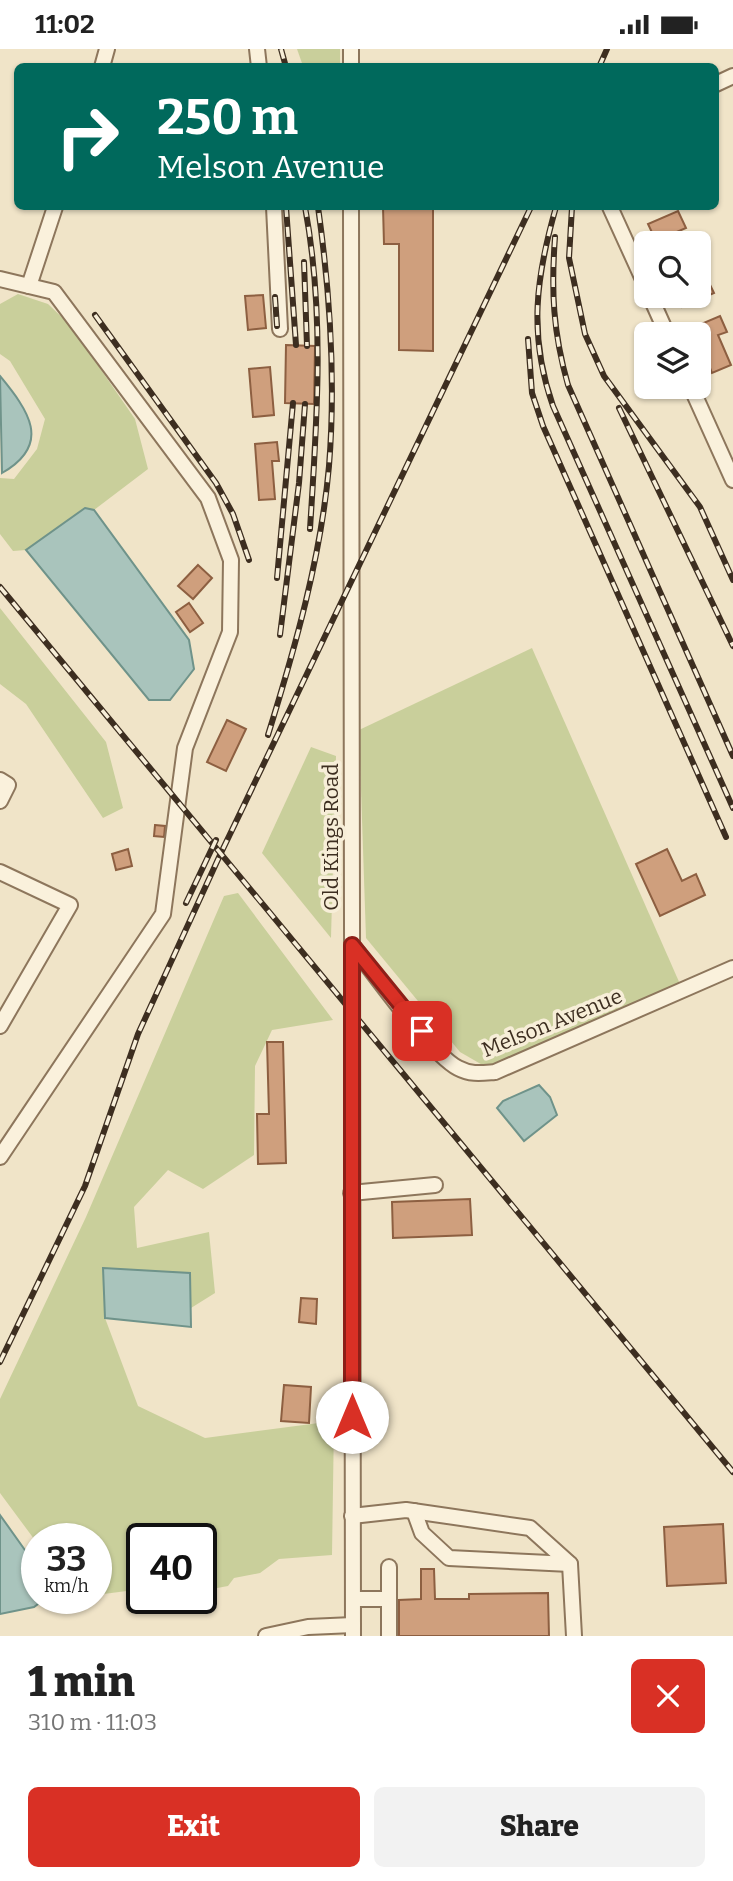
<!DOCTYPE html>
<meta charset="utf-8">
<style>
:root{--surface:#fff;--page:#f2f2f2;--text:#222;--muted:#767676;--accent:#d93025}
body{margin:0;font-family:Bitter,serif;background:var(--page);color:var(--text);height:100vh;display:flex;flex-direction:column;font-size:26px;white-space:nowrap}
*{box-sizing:border-box;margin:0}
p{font-size:23px;color:var(--muted)}
.icon{flex:none;width:38px;height:38px;fill:none;stroke:currentColor;stroke-width:2;stroke-linecap:round;stroke-linejoin:round}
.map{position:relative;height:1587px;overflow:hidden}
.panel{display:flex;flex-direction:column;background:var(--surface);flex:1}
.panel>*{flex:none}
.hud{position:absolute;left:14px;top:14px;width:705px;height:147px;border-radius:10px;box-shadow:0 2px 5px #0004;background:#00695c;color:#fff;overflow:hidden}
.tools{position:absolute;left:634px;top:182px;display:grid;gap:14px}
.tools a{display:grid;place-items:center;width:77px;height:77px;border-radius:10px;background:var(--surface);box-shadow:0 2px 5px #0004;font-size:35px}
.speed{position:absolute;left:21px;top:1474px;display:flex;gap:14px;font-size:35px;font-weight:700;text-align:center}
.speed>*{display:grid;place-content:center;width:91px;height:91px;border-radius:50%;background:var(--surface);box-shadow:0 2px 5px #0004;line-height:1}
.speed small{font-size:18px;font-weight:400}
.speed .limit{border:4px solid #111;border-radius:10px;background:#fff;color:#111}
.pin{position:absolute;display:grid;place-items:center;width:60px;height:60px;color:#fff;margin:-30px;border-radius:14px;box-shadow:0 4px 10px #0006}
.me{position:absolute;width:77px;margin:-38px;rotate:0deg;stroke-linejoin:round;filter:drop-shadow(0 0 5px #0008)}
.turn{display:flex;align-items:center;gap:24px;height:147px;padding:0 28px;font-size:32px}
.turn .icon{width:91px;height:91px;stroke-width:2.5}
.turn b{display:block;font-size:49px;line-height:60px}
.round{display:grid;place-items:center;flex:none;width:74px;height:74px;border-radius:10px;background:var(--page)}
.head{display:flex;align-items:center;justify-content:space-between;height:119px;padding:0 28px}
h1{font-size:42px;font-weight:800;line-height:52px}
.primary-button{display:flex;gap:14px;margin-top:auto;padding:14px 28px}
.primary-button a{flex:1;height:80px;border-radius:10px;background:var(--accent);color:#fff;font-size:28px;font-weight:800;line-height:80px;text-align:center}
.primary-button a+a{background:var(--page);color:var(--text)}
.status{display:flex;justify-content:space-between;align-items:center;height:49px;padding:0 35px;background:var(--surface);direction:ltr}
.status svg{height:19px;fill:currentColor}
.map>svg:first-child{display:block}
.green{fill:#c9cf9b}
.water{fill:#a9c4bc;stroke:#6f938a;stroke-width:2}
.building{fill:#cf9f7d;stroke:#8d5f41;stroke-width:2}
.lines{fill:none;stroke-linecap:round;stroke-linejoin:round}
.minor-casing{stroke:#8d765c;stroke-width:18}
.minor{stroke:#faf1dc;stroke-width:14}
.rail-casing{stroke:#3d2e20;stroke-width:6}
.rail{stroke:#f7eed8;stroke-width:3.5;stroke-dasharray:10;stroke-linecap:butt}
.route-casing{stroke:#8d1f18;stroke-width:18}
.route{stroke:#d93025;stroke-width:12}
.labels{text-anchor:middle;dominant-baseline:central;stroke-width:7;stroke-linejoin:round;paint-order:stroke}
.street-label{font-size:21px;fill:#3d2e20;stroke:#f7eed8}
</style>
<div class="status"><b>11:02</b><svg viewBox="0 0 49 12"><path d="M0 12V9h3v3zM5 12V6h3v6zM10 12V3h3v9zM15 12V0h3v12zM26 1h20v11H26zM47 4h2v5h-2z"/></svg></div>
<div class="map">
<svg width="733" height="1587" viewBox="0 0 733 1587">
<rect width="100%" height="100%" fill="#f0e4c8"/>
<g class="green">
<polygon points="297,0 340,0 340,17 303,17"/>
<polygon points="18,245 48,255 70,276 135,370 148,420 94,461 85,459 26,501 13,502 0,485 0,429 14,430 37,400 45,370 10,312 0,305 0,255"/>
<polygon points="0,559 106,693 123,759 103,769 26,655 0,635"/>
<polygon points="532,599 680,935 486,1018 460,1003 366,889 359,681"/>
<polygon points="311,698 336,707 331,889 262,804"/>
<polygon points="238,844 333,971 272,981 255,1017 254,1106 203,1140 168,1121 134,1158 137,1199 209,1183 215,1244 191,1259 189,1224 105,1269 138,1357 205,1389 334,1372 332,1506 279,1510 260,1524 234,1529 228,1537 201,1542 201,1489 142,1489 142,1540 96,1546 96,1489 37,1489 37,1494 0,1444 0,1350 86,1168 224,847"/>
</g>
<g class="water">
<path d="M0,327C28,361 53,395 2,424Z"/>
<polygon points="85,459 94,461 189,591 194,620 170,651 149,651 26,501"/>
<polygon points="539,1036 550,1048 557,1066 524,1092 497,1059 503,1052"/>
<polygon points="103,1219 190,1224 191,1278 105,1269"/>
<polygon points="0,1466 37,1518 37,1549 46,1549 34,1558 0,1565"/>
</g>
<g class="building">
<polygon points="383,158 433,158 433,302 399,301 399,195 384,195"/>
<polygon points="678,162 686,179 656,192 648,175"/>
<polygon points="698,211 714,244 682,258 677,247 698,247"/>
<polygon points="263,246 266,279 248,281 245,247"/>
<polygon points="720,267 727,283 718,286 731,316 712,324 694,278"/>
<polygon points="286,296 315,297 314,355 285,354"/>
<polygon points="270,318 274,366 253,368 249,320"/>
<polygon points="277,393 279,412 272,412 275,450 259,451 255,395"/>
<polygon points="198,516 212,529 193,550 178,537"/>
<polygon points="189,554 203,574 190,583 176,563"/>
<polygon points="227,671 246,680 226,722 207,713"/>
<polygon points="155,776 165,777 164,788 154,787"/>
<polygon points="128,800 132,817 116,821 112,805"/>
<polygon points="667,800 682,832 696,825 705,846 660,867 636,815"/>
<polygon points="267,993 283,993 286,1114 258,1115 257,1065 269,1065"/>
<polygon points="470,1150 472,1186 393,1189 392,1153"/>
<polygon points="301,1249 317,1250 316,1275 299,1273"/>
<polygon points="284,1336 311,1338 309,1374 281,1372"/>
<polygon points="723,1475 726,1534 667,1537 664,1478"/>
<polygon points="421,1520 434,1520 435,1550 469,1550 469,1545 548,1544 549,1587 399,1587 399,1551 421,1550"/>
</g>
<g class="lines">
<g class="minor-casing">
<g id="minor">
<polyline points="257,0 259,18"/>
<polyline points="102,18 107,0"/>
<polyline points="351,18 351,0"/>
<polyline points="716,35 733,27"/>
<polyline points="274,158 280,280"/>
<polyline points="351,158 353,1587"/>
<polyline points="610,158 646,237"/>
<polyline points="0,230 54,243 208,449 231,511 230,583 185,699 163,865 0,1108"/>
<polyline points="29,237 55,158"/>
<polyline points="650,247 667,285"/>
<polyline points="691,338 733,431"/>
<polyline points="0,731 8,736 0,752"/>
<polyline points="0,823 70,856 0,977"/>
<path d="M352,896C374,924 431,1005 458,1019C471,1026 482,1024 495,1023L733,919"/>
<polyline points="351,1144 435,1136"/>
<polyline points="414,1462 422,1484 449,1509 570,1515"/>
<polyline points="352,1467 406,1461 530,1479 570,1515 574,1587"/>
<polyline points="353,1550 389,1550"/>
<polyline points="266,1587 308,1578 353,1576"/>
<polyline points="389,1587 389,1518"/>
</g>
</g>
<use href="#minor" class="minor"/>
<g class="rail-casing">
<g id="rail">
<polyline points="281,0 286,18"/>
<polyline points="599,18 607,0"/>
<polyline points="286,158 296,296"/>
<path d="M305,158C325,265 317,371 310,480"/>
<path d="M556,158C536,228 528,286 553,357L733,759"/>
<polyline points="572,158 569,209 585,285 604,327 700,458 733,531"/>
<path d="M555,188C551,242 553,283 568,336L733,707"/>
<polyline points="304,213 307,297"/>
<polyline points="275,248 277,277"/>
<polyline points="95,266 216,434 233,465 249,511"/>
<polyline points="528,290 532,344 543,377 726,788"/>
<polyline points="619,359 733,597"/>
<polyline points="277,529 293,354"/>
<polyline points="0,538 733,1423"/>
<polyline points="280,586 299,434 305,355"/>
<path d="M268,686C295,599 321,508 329,417C336,330 330,243 318,158"/>
<polyline points="186,854 216,791"/>
<polyline points="0,1313 85,1137 138,985 220,806 531,158"/>
</g>
</g>
<use href="#rail" class="rail"/>
</g>
<g class="lines">
<g class="route-casing">
<polyline id="route" points="352,1368 352,896 422,982"/>
</g>
<use href="#route" class="route"/>
</g>
<g class="labels">
<g class="street-label">
<text transform="translate(331 788) rotate(-90)">Old Kings Road</text>
<text transform="translate(552 974) rotate(-22)">Melson Avenue</text>
</g>
</g>
</svg>
<div class="tools">
<a><svg class="icon" aria-label="search" viewBox="0 0 24 24"><circle cx="10" cy="10" r="6"/><path d="M15 15l6 6"/></svg></a>
<a><svg class="icon" aria-label="layers" viewBox="0 0 24 24"><path d="M12 4l9 5-9 5-9-5zM3 14l9 5 9-5"/></svg></a>
</div>
<div class="speed"><div>33<small>km/h</small></div><div class="limit">40</div></div>
<div class="pin" style="left:422px;top:982px;background:#d93025"><svg class="icon" aria-label="arrive" viewBox="0 0 24 24"><path d="M6 21V4h12l-3 4 3 4H6"/></svg></div>
<svg class="me" style="left:352px;top:1368px" viewBox="-20 -20 40 40"><circle r="19" fill="#fff"/><path d="M0-13L10 11 0 6-10 11z" fill="#d93025"/></svg>
<div class="hud">
<div class="turn"><svg class="icon" aria-label="right" viewBox="0 0 24 24"><path d="M7 20v-9h11M14 6l5 5-5 5"/></svg><div><b>250 m</b>Melson Avenue</div></div>
</div>
</div>
<section class="panel">
<div class="head"><div><h1>1 min</h1><p>310 m · 11:03</p></div><a class="round" style="background:#d93025;color:#fff"><svg class="icon" aria-label="close" viewBox="0 0 24 24"><path d="M6 6l12 12M18 6L6 18"/></svg></a></div>
<div class="primary-button"><a>Exit</a><a>Share</a></div>
</section>
